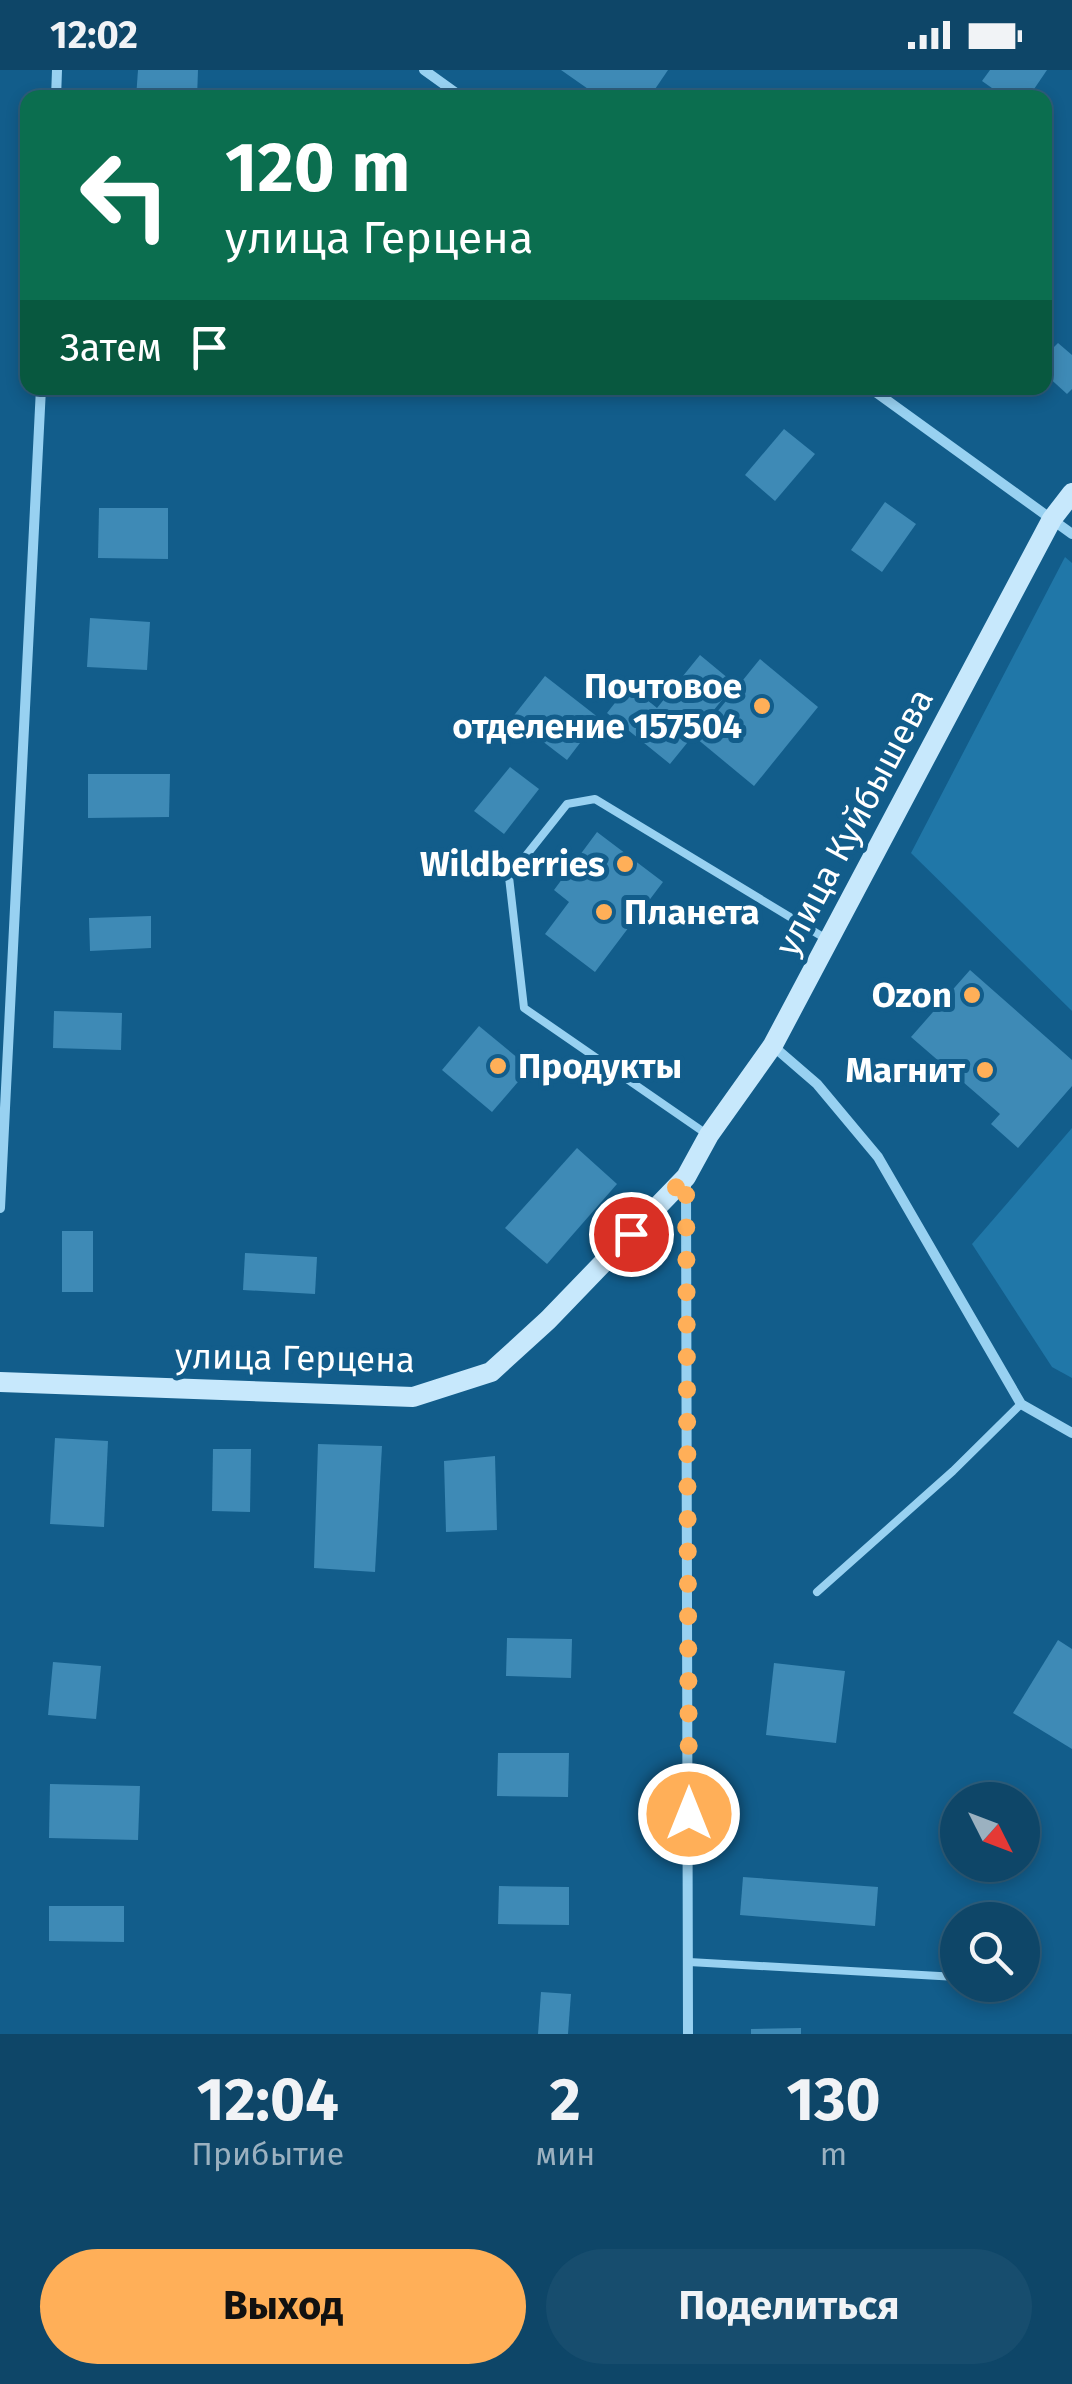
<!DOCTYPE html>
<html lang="ru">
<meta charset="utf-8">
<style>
:root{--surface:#0e4668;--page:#174d6e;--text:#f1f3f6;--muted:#9bb1c0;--line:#2e5e7c;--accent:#ffaf58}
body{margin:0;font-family:"Fira Sans",sans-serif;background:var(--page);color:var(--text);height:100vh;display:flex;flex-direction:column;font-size:38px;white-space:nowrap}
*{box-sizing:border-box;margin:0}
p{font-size:32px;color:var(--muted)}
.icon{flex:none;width:55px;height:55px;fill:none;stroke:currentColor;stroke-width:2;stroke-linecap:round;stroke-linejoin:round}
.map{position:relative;height:1964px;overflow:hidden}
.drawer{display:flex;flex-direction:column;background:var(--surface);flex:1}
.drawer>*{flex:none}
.top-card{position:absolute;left:20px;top:20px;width:1032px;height:305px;border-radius:20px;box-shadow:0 5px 15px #0003,0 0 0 2px var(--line);background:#0b6e4f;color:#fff;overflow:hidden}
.needle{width:65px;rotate:132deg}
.fabs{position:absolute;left:940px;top:1712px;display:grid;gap:20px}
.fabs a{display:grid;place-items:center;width:100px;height:100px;border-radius:50%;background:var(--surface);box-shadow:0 5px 15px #0003,0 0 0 2px var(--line);font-size:50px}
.pin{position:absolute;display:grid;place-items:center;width:85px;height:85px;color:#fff;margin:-42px;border:5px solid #fff;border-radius:50%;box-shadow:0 2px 10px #0007}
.me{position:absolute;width:110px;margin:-55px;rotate:0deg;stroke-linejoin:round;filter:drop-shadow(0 0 8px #0008)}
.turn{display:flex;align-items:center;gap:35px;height:210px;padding:0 40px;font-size:45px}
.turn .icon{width:130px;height:130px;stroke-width:2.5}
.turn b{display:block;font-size:70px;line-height:85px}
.then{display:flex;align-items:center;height:95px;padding:0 40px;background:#0003;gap:20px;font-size:38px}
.eta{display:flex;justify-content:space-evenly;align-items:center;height:170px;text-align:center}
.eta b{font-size:60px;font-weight:700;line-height:70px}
.primary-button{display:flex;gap:20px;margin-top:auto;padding:20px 40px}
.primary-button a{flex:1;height:115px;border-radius:60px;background:var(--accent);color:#111;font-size:40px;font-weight:700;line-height:115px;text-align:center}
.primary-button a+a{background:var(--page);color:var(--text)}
.status{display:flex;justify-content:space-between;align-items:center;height:70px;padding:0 50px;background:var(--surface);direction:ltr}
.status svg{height:28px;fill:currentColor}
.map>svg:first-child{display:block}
.green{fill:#2077a8}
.building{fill:#3e8ab6}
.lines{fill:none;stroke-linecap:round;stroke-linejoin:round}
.lane{stroke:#98d1f1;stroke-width:8}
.street{stroke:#98d1f1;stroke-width:10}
.secondary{stroke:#c7e8fc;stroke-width:20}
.route{stroke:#ffaf58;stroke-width:18;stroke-dasharray:0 32.4}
.poi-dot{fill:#ffaf58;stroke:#125d8b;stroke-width:4}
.labels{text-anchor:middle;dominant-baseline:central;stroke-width:10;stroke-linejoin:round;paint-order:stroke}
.poi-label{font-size:35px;font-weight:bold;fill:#fff;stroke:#125d8b;text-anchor:end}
.street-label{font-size:35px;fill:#fff;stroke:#125d8b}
</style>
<div class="status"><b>12:02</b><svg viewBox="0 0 49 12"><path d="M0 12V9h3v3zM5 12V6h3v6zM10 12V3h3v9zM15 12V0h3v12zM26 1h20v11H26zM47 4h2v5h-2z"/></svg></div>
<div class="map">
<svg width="1072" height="1964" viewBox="0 0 1072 1964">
<rect width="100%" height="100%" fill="#125d8b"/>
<g class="green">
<polygon points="1065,487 1072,493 1072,941 911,783"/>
<polygon points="1072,1058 1072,1308 1052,1297 972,1174"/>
</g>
<g class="building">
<polygon points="138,0 198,0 197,28 136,28"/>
<polygon points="561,0 668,0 649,28 601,28"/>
<polygon points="990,0 1047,0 1028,28 1006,28 982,11"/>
<polygon points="1058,273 1072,285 1072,319 1067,324 1045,304 1045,286"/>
<polygon points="784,359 815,384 775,431 745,405"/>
<polygon points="885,432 916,454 882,502 851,480"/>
<polygon points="99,438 168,438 168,489 98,488"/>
<polygon points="90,548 150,552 147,600 87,597"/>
<polygon points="700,585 735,614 670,694 607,643 629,615 657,638"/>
<polygon points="760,589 818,637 754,716 696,668"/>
<polygon points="545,606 599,648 567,690 512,648"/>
<polygon points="510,697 539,719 504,764 474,741"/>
<polygon points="88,704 170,704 169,747 88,748"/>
<polygon points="597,762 663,812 595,902 545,864 569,832 554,820"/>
<polygon points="151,846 151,878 90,881 89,848"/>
<polygon points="970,900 1072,990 1072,1016 1018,1078 991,1054 1000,1044 911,967"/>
<polygon points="54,941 122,943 121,980 53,978"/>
<polygon points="479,956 530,998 492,1042 442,1000"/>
<polygon points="577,1078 617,1114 547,1194 505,1158"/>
<rect x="62" y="1161" width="31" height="61"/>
<polygon points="245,1183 317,1187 315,1224 243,1220"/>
<polygon points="55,1368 108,1371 104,1457 50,1454"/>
<polygon points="318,1374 382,1376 375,1502 314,1498"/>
<polygon points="213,1379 251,1379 250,1442 212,1441"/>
<polygon points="495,1386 497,1460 446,1462 444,1391"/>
<polygon points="507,1568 572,1569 571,1608 506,1606"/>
<polygon points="1058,1570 1072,1579 1072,1679 1013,1643"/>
<polygon points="53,1592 101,1596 96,1649 48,1645"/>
<polygon points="774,1593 845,1601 836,1673 766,1665"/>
<polygon points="498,1683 569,1683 568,1727 497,1726"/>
<polygon points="50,1714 140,1716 138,1770 49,1768"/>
<polygon points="743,1807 878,1817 875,1856 740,1845"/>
<polygon points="499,1816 569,1817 569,1855 498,1854"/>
<polygon points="49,1836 124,1836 124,1872 49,1871"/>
<polygon points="541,1922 571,1924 568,1964 538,1964"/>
<polygon points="801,1958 801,1964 751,1964 751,1959"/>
</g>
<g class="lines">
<g class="lane">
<polyline points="967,28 969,24"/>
<polyline points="708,1065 524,938 509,807 567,734 595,729 828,870"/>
<polyline points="817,1522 953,1401 1021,1334"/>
<polyline points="689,1892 957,1907"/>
</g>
<g class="street">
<polyline points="424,0 463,28"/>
<polyline points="56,28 57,0"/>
<polyline points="870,318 1072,464"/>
<polyline points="773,976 817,1014 878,1087 1021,1334 1072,1363"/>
<polyline points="686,1110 688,1964"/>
<polyline points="0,1138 41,318"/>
</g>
<polyline class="secondary" points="0,1312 413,1327 491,1302 548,1250 686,1107 709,1065 773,975 1052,449 1072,423"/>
</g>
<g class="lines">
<polyline class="route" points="631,1164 686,1107 689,1744"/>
</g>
<g class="poi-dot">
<circle cx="762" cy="636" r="10"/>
<circle cx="625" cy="794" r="10"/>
<circle cx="604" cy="842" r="10"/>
<circle cx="972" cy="925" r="10"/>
<circle cx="498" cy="996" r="10"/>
<circle cx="985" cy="1000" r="10"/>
</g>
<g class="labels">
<g class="poi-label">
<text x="742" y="616">Почтовое<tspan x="742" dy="40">отделение 157504</tspan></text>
<text x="605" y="794">Wildberries</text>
<text x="624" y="842" text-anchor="start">Планета</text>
<text x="952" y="925">Ozon</text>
<text x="518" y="996" text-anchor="start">Продукты</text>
<text x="965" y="1000">Магнит</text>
</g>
<g class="street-label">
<text transform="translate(854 752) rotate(-62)">улица Куйбышева</text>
<text transform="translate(295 1288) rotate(1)">улица Герцена</text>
</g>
</g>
</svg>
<div class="fabs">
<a><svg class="needle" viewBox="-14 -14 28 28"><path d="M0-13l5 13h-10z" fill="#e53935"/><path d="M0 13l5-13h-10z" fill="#9bb1c0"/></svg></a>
<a><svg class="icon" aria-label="search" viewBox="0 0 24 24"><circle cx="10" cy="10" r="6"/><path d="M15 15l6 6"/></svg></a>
</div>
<div class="pin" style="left:631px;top:1164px;background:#d93025"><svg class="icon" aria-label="arrive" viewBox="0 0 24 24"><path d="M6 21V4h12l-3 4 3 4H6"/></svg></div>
<svg class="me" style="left:689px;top:1744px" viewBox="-20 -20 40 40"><circle r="17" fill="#ffaf58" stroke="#fff" stroke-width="3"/><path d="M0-11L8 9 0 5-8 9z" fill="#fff"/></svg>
<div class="top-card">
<div class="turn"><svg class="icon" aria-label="left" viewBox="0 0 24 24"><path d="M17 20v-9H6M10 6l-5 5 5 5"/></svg><div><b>120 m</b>улица Герцена</div></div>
<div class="then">Затем<svg class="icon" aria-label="arrive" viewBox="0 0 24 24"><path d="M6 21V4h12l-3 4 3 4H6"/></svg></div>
</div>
</div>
<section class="drawer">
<div class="eta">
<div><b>12:04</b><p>Прибытие</p></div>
<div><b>2</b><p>мин</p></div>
<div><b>130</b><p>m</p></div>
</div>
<div class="primary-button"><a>Выход</a><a>Поделиться</a></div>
</section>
